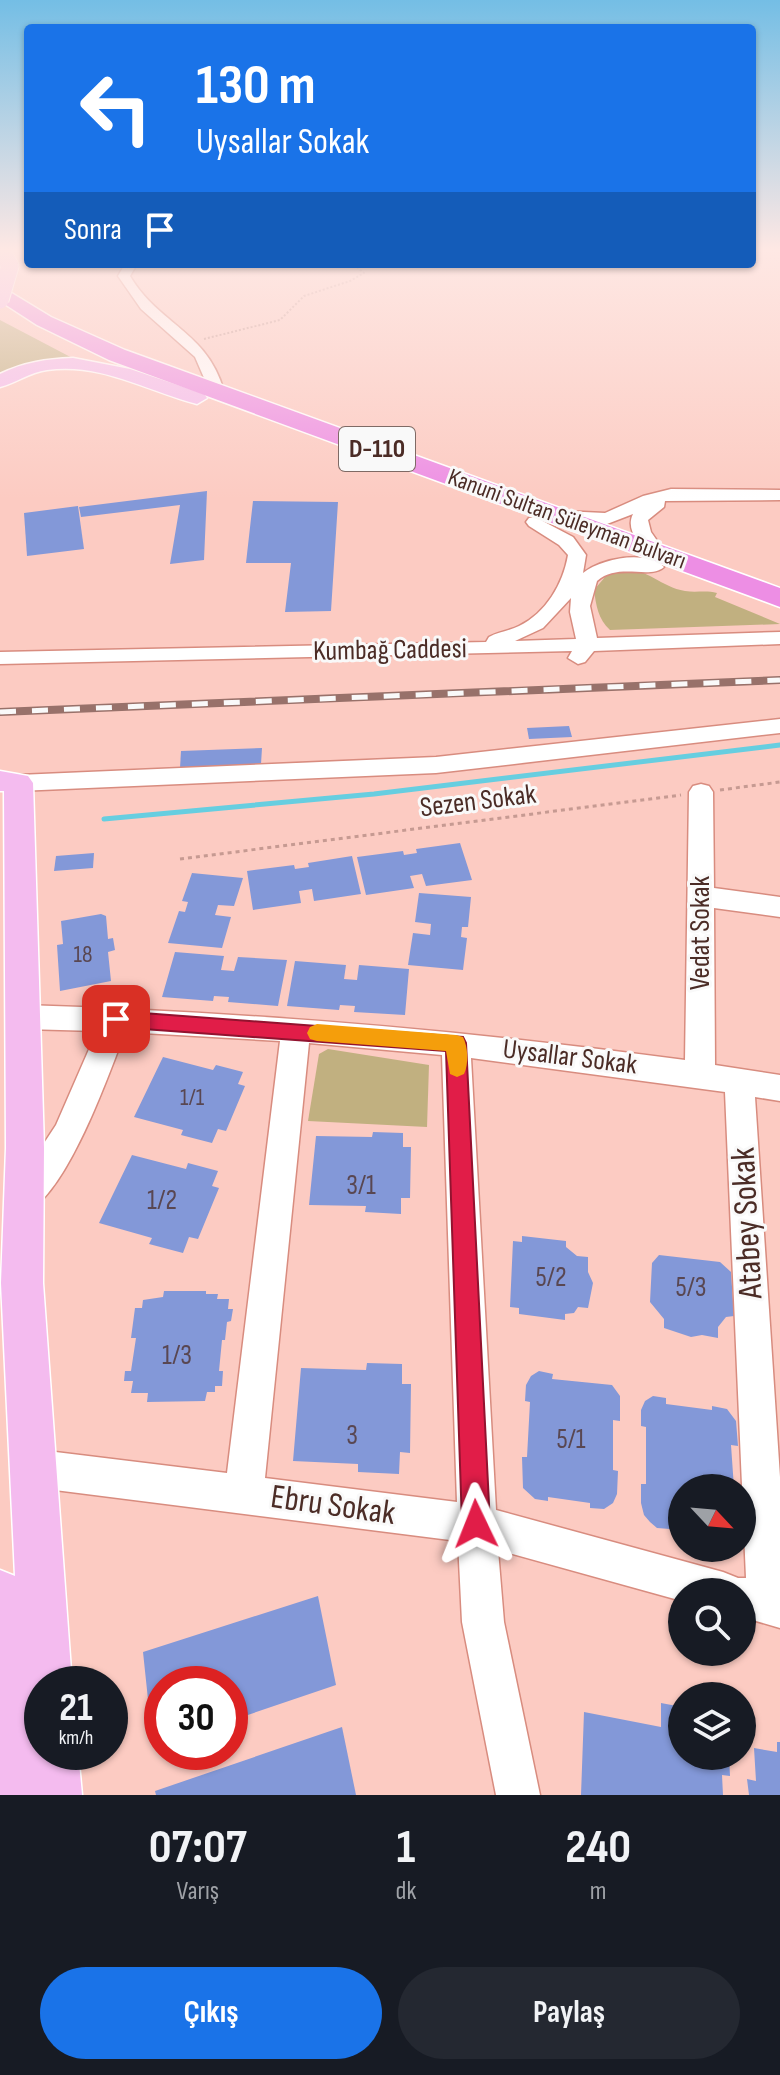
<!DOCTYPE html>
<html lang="tr">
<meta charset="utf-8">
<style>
:root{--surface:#171b24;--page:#242831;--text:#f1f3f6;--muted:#9ea1a6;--accent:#1a73e8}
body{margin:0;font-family:"Sofia Sans Condensed",sans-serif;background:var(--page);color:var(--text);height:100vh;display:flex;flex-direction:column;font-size:30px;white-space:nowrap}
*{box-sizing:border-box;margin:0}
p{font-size:26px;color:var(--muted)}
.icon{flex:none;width:44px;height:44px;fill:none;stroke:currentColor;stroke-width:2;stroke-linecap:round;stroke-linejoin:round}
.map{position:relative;height:1795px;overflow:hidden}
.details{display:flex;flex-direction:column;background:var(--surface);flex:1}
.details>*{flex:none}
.guide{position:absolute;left:24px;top:24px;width:732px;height:244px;border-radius:8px;box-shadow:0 2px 6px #0004;background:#1a73e8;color:#fff;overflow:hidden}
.needle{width:52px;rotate:116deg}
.controls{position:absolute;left:668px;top:1474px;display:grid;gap:16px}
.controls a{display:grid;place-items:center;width:88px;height:88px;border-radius:50%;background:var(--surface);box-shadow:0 2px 6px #0004;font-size:40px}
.speed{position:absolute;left:24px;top:1666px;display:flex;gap:16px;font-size:40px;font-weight:700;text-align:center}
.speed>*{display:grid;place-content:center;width:104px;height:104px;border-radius:50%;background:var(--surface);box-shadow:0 2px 6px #0004;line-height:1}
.speed small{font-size:20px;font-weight:400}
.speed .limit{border:12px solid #d22;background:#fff;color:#111}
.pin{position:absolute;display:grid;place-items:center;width:68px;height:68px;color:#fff;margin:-34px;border-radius:16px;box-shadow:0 4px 12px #0006}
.me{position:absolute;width:88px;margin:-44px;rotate:358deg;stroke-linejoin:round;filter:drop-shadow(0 0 6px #0008)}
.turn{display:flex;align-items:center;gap:28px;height:168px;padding:0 40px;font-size:36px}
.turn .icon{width:104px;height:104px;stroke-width:2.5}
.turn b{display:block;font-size:56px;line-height:68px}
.then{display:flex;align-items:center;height:76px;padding:0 40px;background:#0003;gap:16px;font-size:30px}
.eta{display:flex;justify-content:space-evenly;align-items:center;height:136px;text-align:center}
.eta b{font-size:48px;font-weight:700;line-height:56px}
.button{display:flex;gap:16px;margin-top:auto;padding:16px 40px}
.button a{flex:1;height:92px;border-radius:48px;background:var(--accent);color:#fff;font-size:32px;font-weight:700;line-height:92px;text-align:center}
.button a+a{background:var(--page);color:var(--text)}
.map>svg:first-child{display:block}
.green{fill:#c1b080}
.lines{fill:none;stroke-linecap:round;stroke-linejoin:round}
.stream{stroke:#66cee0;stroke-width:5}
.building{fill:#8398d8}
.minor-casing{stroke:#d88c7f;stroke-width:3}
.major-casing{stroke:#fff;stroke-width:3}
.highway-casing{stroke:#fff;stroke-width:3}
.path-far1{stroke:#c69a92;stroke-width:2;stroke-dasharray:2 2;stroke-linecap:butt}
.path{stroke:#c69a92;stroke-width:3;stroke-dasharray:4 4;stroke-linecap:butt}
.minor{fill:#fff;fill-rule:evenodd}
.major{fill:#f4bbef;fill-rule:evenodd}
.highway{fill:#ed8ee4;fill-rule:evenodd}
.rail-casing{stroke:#98716a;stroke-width:8}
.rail{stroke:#f9f9f9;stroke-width:5;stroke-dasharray:16;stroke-linecap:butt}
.major-bridge-casing{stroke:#fff;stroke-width:19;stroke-linecap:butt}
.major-bridge{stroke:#f4bbef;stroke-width:17}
.route{fill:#e11d48;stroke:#92132f;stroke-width:2}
.slow{fill:#f59e0b}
.labels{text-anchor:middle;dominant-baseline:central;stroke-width:6;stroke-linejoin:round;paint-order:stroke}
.far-street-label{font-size:24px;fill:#4b2c26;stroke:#f9f9f9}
.number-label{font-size:24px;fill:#594752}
.shield{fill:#f9f9f9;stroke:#7f6a65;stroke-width:2}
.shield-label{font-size:26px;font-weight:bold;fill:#4b2c26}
.street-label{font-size:28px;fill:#4b2c26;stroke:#f9f9f9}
.near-number-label{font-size:28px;fill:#594752}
.near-street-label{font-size:34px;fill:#4b2c26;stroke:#f9f9f9}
</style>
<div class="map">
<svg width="780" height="1795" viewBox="0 0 780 1795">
<rect width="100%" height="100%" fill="#fccbc2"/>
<g class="green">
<polygon points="0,320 80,362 0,376"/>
<path d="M619,567C649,569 661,587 685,591C696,593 706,590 717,593L715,597L780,624L610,630C598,619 596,605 594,590L605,577Z"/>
<polygon points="328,1049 429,1065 427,1127 308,1121 319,1054"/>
</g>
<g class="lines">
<polyline class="stream" points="104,819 374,794 780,745"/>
</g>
<g class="building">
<polygon points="207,491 204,560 170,564 180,505 81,517 79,507"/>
<polygon points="253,501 338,502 331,611 285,612 291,563 246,563"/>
<polygon points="78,506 84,549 27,556 24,513"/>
<polygon points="569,726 572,737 529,739 527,728"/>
<polygon points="262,748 261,764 180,768 181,751"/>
<polygon points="460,843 472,880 426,886 422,874 410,876 414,888 366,895 357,857 403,851 404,855 417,853 416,849"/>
<polygon points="94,853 93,868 54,871 56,856"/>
<polygon points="352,856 361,894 314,901 312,889 299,891 301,903 253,910 247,871 294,865 295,869 309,867 308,863"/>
<polygon points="192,873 243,878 234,906 218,905 215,915 231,917 222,948 168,943 179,911 185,912 188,902 182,901"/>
<polygon points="419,893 471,897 468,927 462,927 461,937 467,938 463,970 408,965 413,933 430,935 431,924 415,922"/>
<polygon points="101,914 106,916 108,939 113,938 115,950 108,952 111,981 60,991 57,945 63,944 61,921"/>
<polygon points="175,952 224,956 221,970 234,971 238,957 287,960 278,1006 228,1002 229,997 214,996 213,1001 162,997"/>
<polygon points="295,961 346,965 344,979 357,980 359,965 409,969 405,1015 354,1012 355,1006 340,1005 339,1010 287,1006"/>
<polygon points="163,1057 213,1070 216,1065 243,1072 238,1084 245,1086 226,1131 218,1129 212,1143 181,1135 183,1130 134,1117"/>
<polygon points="373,1132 403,1133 403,1147 411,1147 410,1198 401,1198 401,1214 365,1212 366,1206 309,1205 316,1136 372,1137"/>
<polygon points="132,1155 186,1169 188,1163 218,1171 212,1186 219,1188 198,1239 189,1237 183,1253 149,1244 152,1238 99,1223"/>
<polygon points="522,1236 566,1241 566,1247 577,1256 588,1257 588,1272 593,1283 588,1308 578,1307 574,1313 565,1314 565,1320 519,1314 519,1308 510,1307 513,1241 522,1242"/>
<polygon points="659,1255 720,1262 731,1272 734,1316 726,1317 718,1327 718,1338 702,1335 691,1337 664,1328 664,1319 650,1302 652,1263"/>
<polygon points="164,1291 206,1291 206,1294 218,1294 217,1299 229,1299 228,1309 233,1309 231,1321 227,1322 225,1340 222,1340 219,1371 223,1371 222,1386 215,1386 215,1392 207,1392 205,1401 147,1402 148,1393 131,1393 133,1381 124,1381 125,1371 131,1371 136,1338 131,1338 135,1308 142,1308 143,1300 163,1297"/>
<polygon points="367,1363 402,1364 402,1384 411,1384 410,1453 400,1452 399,1474 358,1472 358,1464 293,1461 301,1368 366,1370"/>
<polygon points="539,1371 553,1374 552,1379 612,1385 620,1396 620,1421 613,1420 613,1470 618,1471 617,1494 613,1503 604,1509 590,1508 590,1503 548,1497 548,1501 535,1499 523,1488 522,1457 527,1457 530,1402 525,1401 526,1385 531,1376"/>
<polygon points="653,1396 666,1398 666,1404 712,1410 712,1406 727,1409 736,1421 738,1446 731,1445 734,1488 682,1488 682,1526 670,1525 670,1529 657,1528 650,1522 644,1515 641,1503 641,1484 646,1484 646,1427 641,1426 641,1410 645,1401"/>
<polygon points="318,1596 336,1685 230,1721 230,1684 162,1684 162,1744 153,1747 143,1652"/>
<polygon points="661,1703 682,1707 682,1756 729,1756 730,1776 722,1775 723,1795 581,1795 584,1712 661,1727"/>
<polygon points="342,1727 356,1795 156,1795 155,1791"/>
<polygon points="777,1742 780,1742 780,1795 749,1795 747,1779 756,1781 754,1748 777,1752"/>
</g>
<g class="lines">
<g class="minor-casing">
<g id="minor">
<path d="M125,264H137L130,276C159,325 207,331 224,391L221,394H211L195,357L141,309L118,276Z"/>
<path d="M671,489L780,490V500L665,501L664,507L648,520L651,532L665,552L656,558L649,556C640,544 625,530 633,514L607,524L562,521L553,516L562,511L605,513L643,496Z"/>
<path d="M535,517L573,537L586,555L583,573C601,559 645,549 664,567C650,580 619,562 597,581L590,606L597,638L780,632V644L594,651L585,662L578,664L568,658L572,651L0,664V652L486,642L489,637C498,632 509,631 519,626C546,613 563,584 568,555L559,545L529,526L526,522L529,518ZM571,598L570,612L576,639L515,641L543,628Z"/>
<polygon points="780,719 780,733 436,773 18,791 10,789 6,783 10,777 18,775 436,757"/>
<path d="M701,784L709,786L713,792L714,888L780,897V917L714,908L715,1065L780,1075V1101L755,1097L780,1477V1628L742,1617V1592H682V1601L498,1550L504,1622L540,1795H496L462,1622L458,1541L31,1487L18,1481L12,1468L18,1455L31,1449L227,1473L280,1041L125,1032C109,1074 66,1197 24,1213L13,1209L8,1198L56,1125L97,1031L24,1029L14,1025L10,1017L14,1009L24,1005C246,1012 465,1030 685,1060L689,792L693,786ZM309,1043L442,1055L457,1502L265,1478ZM471,1058L725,1092L746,1578H738L723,1572L496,1510Z"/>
</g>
</g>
<g class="major-casing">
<g id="major">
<path d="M73,358L130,369L204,394L207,398L197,404C147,391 100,362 47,370C30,372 16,383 0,387V374C24,362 47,359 73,358Z"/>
<polygon points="0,771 28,776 33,783 44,1148 43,1283 72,1684 42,1684 42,1708 31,1704 33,1732 42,1729 42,1752 78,1752 82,1795 0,1795 0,1570 15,1576 1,1283 6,1148 4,791 0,791"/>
</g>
</g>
<g class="highway-casing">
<polygon id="highway" points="0,286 51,317 125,350 780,588 780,607 109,360 37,325 0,301"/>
</g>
<polyline class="path-far1" points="204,339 280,320 304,296 350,281 364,273 353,264"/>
<g class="path">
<polyline points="720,790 780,782"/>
<polyline points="180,859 681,795"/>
</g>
<use href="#minor" class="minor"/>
<use href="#major" class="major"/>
<use href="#highway" class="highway"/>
<g class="rail-casing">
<polyline id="rail" points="0,712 780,680"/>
</g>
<use href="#rail" class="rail"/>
<g class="major-bridge-casing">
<polyline id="major-bridge" points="0,248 10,266 0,300"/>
</g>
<use href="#major-bridge" class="major-bridge"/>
</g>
<linearGradient id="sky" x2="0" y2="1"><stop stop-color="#74bee5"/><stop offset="0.5" stop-color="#fee8e4"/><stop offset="1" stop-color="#fee8e4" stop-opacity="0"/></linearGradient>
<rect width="780" height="499" fill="url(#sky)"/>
<polygon class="route" points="116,1011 463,1037 466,1043 490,1524 486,1534 476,1538 466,1534 462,1524 446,1051 116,1027 109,1025 106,1019 109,1013"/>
<path class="slow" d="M317,1024L456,1035L463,1037C468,1047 469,1064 464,1074L457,1077L450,1074L446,1051L317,1041L310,1039L307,1033L310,1027Z"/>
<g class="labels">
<g class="far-street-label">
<text transform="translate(567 519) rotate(20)">Kanuni Sultan Süleyman Bulvarı</text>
</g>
<g class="number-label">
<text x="83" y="954">18</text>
<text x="192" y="1097">1/1</text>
</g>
<rect class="shield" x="339" y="427" width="76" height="44" rx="6"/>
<g class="shield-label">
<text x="377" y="449">D-110</text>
</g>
<g class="street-label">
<text transform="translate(390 650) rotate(-1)">Kumbağ Caddesi</text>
<text transform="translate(478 801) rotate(-7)">Sezen Sokak</text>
<text transform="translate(700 933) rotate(-90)">Vedat Sokak</text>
<text transform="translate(570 1057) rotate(7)">Uysallar Sokak</text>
</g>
<g class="near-number-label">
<text x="361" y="1185">3/1</text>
<text x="162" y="1200">1/2</text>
<text x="551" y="1277">5/2</text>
<text x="691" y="1287">5/3</text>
<text x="177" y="1355">1/3</text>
<text x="352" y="1435">3</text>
<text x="571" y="1439">5/1</text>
</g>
<g class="near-street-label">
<text transform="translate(747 1223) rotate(-93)">Atabey Sokak</text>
<text transform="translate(333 1505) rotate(8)">Ebru Sokak</text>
</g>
</g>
</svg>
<div class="controls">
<a><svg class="needle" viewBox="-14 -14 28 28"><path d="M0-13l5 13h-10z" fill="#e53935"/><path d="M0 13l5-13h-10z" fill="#9ea1a6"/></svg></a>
<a><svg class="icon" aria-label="search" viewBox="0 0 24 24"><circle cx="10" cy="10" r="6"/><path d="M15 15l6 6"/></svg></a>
<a><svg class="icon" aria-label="layers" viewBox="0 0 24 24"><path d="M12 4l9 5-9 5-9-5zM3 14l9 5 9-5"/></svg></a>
</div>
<div class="speed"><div>21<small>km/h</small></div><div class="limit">30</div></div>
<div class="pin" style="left:116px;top:1019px;background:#d93025"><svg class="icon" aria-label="arrive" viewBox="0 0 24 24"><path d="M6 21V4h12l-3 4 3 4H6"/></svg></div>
<svg class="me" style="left:476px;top:1524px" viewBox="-20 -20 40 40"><path d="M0-17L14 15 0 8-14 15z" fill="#e11d48" stroke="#fff" stroke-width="4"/></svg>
<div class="guide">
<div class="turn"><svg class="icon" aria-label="left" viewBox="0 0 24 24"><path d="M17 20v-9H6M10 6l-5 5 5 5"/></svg><div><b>130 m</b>Uysallar Sokak</div></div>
<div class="then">Sonra<svg class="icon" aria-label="arrive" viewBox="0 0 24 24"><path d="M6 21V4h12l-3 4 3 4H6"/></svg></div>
</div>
</div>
<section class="details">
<div class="eta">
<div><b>07:07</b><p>Varış</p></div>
<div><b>1</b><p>dk</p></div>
<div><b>240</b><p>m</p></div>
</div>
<div class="button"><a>Çıkış</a><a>Paylaş</a></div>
</section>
